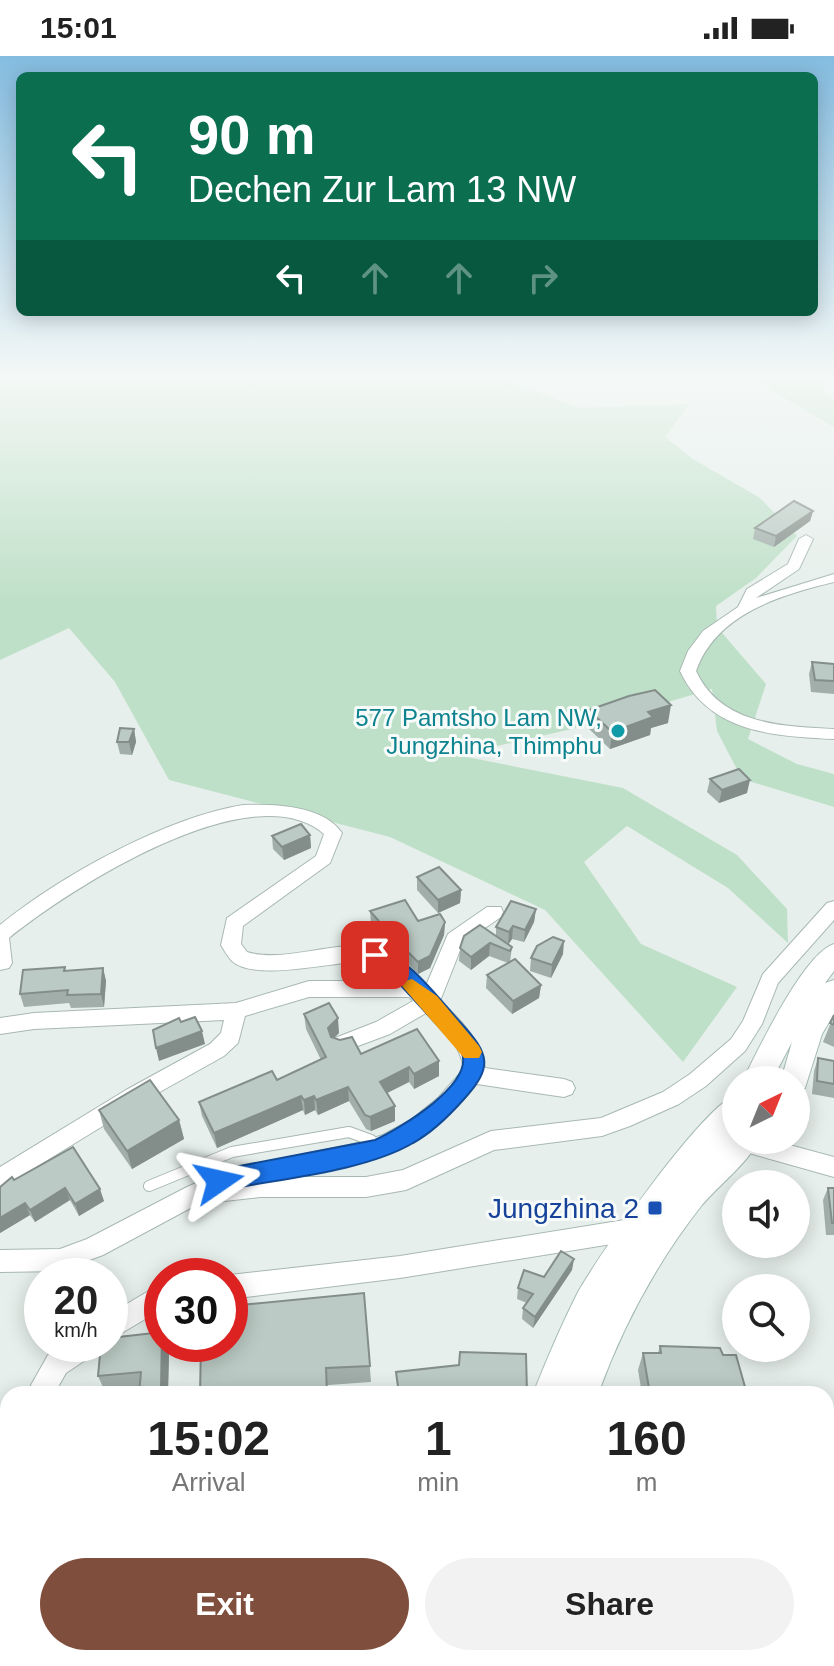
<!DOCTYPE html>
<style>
:root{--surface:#fff;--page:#f2f2f2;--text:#222;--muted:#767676;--accent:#804e3d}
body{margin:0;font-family:Arial,sans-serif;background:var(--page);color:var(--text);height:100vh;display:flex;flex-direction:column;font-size:30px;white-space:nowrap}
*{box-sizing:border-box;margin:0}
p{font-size:26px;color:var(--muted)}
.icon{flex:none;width:44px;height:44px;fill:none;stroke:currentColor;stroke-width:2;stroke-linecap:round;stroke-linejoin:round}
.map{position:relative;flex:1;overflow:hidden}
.panel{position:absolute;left:0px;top:1330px;width:834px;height:280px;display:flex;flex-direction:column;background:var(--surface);border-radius:24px 24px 0 0;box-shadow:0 4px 20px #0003}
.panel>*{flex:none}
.hud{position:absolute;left:16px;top:16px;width:802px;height:244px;border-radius:12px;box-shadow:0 4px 20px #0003;background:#0b6e4f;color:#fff;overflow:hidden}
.needle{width:52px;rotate:43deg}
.controls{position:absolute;left:722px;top:1010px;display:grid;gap:16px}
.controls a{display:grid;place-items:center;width:88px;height:88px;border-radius:50%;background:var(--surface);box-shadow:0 4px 20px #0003;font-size:40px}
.speed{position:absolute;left:24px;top:1202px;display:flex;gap:16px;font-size:40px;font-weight:700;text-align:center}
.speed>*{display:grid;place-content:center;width:104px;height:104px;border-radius:50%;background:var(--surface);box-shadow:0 4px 20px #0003;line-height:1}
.speed small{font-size:20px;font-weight:400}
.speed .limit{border:12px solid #d22;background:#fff;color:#111}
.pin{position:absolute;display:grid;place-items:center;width:68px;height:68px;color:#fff;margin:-34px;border-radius:16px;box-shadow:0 4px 12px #0006}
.me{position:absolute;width:88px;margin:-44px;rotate:79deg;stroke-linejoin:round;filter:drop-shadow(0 0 6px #0008)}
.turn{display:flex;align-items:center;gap:28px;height:168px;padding:0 40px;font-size:36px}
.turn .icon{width:104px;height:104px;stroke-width:2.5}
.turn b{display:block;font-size:56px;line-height:68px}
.lanes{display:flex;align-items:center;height:76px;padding:0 40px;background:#0003;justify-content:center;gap:40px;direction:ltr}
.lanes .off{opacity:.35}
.eta{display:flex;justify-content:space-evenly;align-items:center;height:136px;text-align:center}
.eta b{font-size:48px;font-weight:700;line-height:56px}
.action{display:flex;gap:16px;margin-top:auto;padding:16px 40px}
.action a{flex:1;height:92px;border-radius:48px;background:var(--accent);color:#fff;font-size:32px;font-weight:700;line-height:92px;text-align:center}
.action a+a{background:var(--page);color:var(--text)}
.status{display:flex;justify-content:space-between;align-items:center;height:56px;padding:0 40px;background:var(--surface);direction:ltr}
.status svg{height:22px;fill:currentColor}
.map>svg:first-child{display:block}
.green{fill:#bfe0c8}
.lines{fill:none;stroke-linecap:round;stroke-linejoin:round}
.service-casing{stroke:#a8b8b2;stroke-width:12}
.minor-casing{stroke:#a8b8b2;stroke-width:2}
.secondary-casing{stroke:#a4bbb3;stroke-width:2}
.service{stroke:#fff;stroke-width:10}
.minor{fill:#fff;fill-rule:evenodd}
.secondary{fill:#fff;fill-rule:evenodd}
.wall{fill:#a1aea9}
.shaded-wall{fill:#838d89}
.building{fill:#bbcac4;stroke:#838d89;stroke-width:2}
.route{fill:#1a73e8;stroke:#114b97;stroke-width:2}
.slow{fill:#f59e0b}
.culture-dot{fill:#0f9aa8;stroke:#f7fbf9;stroke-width:3}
.transit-dot{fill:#1a4fb4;stroke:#f7fbf9;stroke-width:3}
.labels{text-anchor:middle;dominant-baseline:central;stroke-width:6;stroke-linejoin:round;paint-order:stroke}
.culture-label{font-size:24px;fill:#0d838f;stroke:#f7fbf9;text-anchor:end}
.near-transit-label{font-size:28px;fill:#164399;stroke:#f7fbf9;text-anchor:end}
</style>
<div class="status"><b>15:01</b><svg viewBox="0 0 49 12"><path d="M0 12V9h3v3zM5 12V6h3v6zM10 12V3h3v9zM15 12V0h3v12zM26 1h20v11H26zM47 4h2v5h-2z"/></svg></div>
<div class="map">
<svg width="834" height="1610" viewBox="0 0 834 1610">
<rect width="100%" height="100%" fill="#e6efeb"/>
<g class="green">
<polygon points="0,319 536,319 514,328 580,352 689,348 665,381 693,403 760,442 797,480 756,522 716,550 717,571 766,628 748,683 797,708 834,718 834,751 742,723 717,675 712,633 594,668 457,699 623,732 737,799 787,853 788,887 728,832 627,770 584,806 641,888 737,931 683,1006 545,854 390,781 169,724 115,626 69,572 0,604"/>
<polygon points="752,319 821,319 826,338 834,343 834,371 779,339"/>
</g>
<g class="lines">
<g class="service-casing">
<polyline id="service" points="149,1130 232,1096 349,1076 371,1084 376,1091"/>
</g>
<g class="minor-casing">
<g id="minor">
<path d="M806,479L813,483L799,513L756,542L834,518V526C780,539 716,558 696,615C721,669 781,670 834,673V683C773,680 709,677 680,615L688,595L703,575L738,551L747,533L788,508L799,483Z"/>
<path d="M243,749C274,748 323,749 342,777L330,807L243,870L241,888L247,896C291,909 351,876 389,897C404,905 414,920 425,932L448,878L487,851H501L503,856L501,861L463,887L440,945C461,964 480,983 485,1012L564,1023L572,1026L575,1032L572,1038L564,1041L477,1028C424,1096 362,1106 282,1121H366L403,1114L491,1075L601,1062L663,1036L690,1018L731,983L743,965L763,918L827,847L834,845V864L778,927L762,968L745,995L706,1030L679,1048L630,1070L602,1080L494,1094L406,1134L366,1141H260L198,1148L103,1199L60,1215L0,1216V1194L60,1193L87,1183L187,1131L226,1114L358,1087L383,1079L411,1064L439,1041L464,1013C460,988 444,973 426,957L390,978L342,996L335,994L332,988L335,982L376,966L413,945L409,941H309L245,960L238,987L224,1000L142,1046L0,1133V1111L126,1034L210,988L221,977L224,964L34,973L0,978V962L34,957L236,947L309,925H395L371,905C338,904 256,927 232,905C228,901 224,894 221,889L227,862L316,800L324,778C252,715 68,834 9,882L12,907L9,912L0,914V869C62,819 165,762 243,749Z"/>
<polygon points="711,1068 736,1074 736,1084 771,1084 834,1101 834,1121 703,1084 700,1077 703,1070"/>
<polygon points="643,1161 651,1164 655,1172 651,1180 643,1183 400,1222 230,1243 230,1219 400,1200"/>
<polygon points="162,1227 162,1253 110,1284 110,1258"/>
<polygon points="65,1288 100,1288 96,1297 66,1317 54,1338 26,1338 48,1299"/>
<polygon points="8,1386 8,1504 0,1501 0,1390"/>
<polygon points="834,1547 834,1577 826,1578 826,1548"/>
<polygon points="26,1602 56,1602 58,1610 28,1610"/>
<polygon points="737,1602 769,1602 766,1610 734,1610"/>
</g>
</g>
<g class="secondary-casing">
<g id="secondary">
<path d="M834,888V915L825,927L834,924V958L822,978L805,1032L796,1035V1024H781L792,986L772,1024H743C758,994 804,897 834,888Z"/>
<path d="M736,1039V1070L720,1088L736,1074V1084H759C747,1108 720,1128 702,1149C657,1206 623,1269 598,1338H533C546,1305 561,1270 577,1238C597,1201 703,1050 736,1039Z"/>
<polygon points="470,1602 544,1602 542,1610 468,1610"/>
</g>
</g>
<use href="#service" class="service"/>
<use href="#minor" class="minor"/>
<use href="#secondary" class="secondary"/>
</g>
<g class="wall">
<polygon points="813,455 810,465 774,491 753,483 755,472"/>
<polygon points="812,606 834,608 834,638 811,636 809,618"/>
<polygon points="589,654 668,667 651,672 650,679 610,693 587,671"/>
<polygon points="134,673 136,686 132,699 120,698 117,686"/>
<polygon points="710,723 747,737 719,747 707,736"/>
<polygon points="310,779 311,792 284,804 273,793 272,780"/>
<polygon points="417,821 461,834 460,847 438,857 417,834"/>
<polygon points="536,853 534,866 524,886 512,883 508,889 512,891 510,906 541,929 539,942 512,958 486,932 487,919 508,907 489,900 471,914 459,905 460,892 496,880 496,871"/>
<polygon points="370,855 418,865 445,866 444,879 430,912 418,918 402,902 402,890 395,881 384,884 371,868"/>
<polygon points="563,898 551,922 530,915 531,902"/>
<polygon points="65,911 66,915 103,912 106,925 104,951 71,952 69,947 24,951 20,938"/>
<polygon points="304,958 339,977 334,982 361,998 439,1020 414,1033 409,1026 387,1037 395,1065 371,1075 366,1073 349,1045 318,1059 315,1054 305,1059 303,1054 217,1092 202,1060 199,1046 277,1024 321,1004 306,973"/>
<polygon points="834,959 834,991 823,986"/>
<polygon points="818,1002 834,1005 834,1042 812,1038 814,1015"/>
<polygon points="99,1054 179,1064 184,1083 132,1113 104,1073"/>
<polygon points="73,1091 104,1145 79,1160 70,1144 35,1166 30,1159 0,1177 0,1131"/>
<polygon points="828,1132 834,1132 834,1179 826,1179 823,1144"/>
<polygon points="738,1188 750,1188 744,1194"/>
<polygon points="572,1214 533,1272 522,1263 523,1252 527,1247 517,1243 518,1232 544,1221"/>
<polygon points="364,1237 371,1326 200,1338"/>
<polygon points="660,1290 723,1299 747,1338 642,1338 638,1314 643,1297 658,1297"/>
<polygon points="169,1296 168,1333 120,1338 106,1338 98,1320"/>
</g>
<g class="shaded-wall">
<polygon points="813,455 810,465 774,491 776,480"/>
<polygon points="671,649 668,667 651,672 650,679 610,693 612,676 648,656"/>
<polygon points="134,673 136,686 132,699 129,686"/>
<polygon points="750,724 747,737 719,747 722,734"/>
<polygon points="310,779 311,792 284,804 282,791"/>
<polygon points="461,834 460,847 438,857 438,844"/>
<polygon points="536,853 534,866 524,886 525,874"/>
<polygon points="445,866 444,879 430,912 418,918 418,906"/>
<polygon points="395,868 395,881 384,884 384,871"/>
<polygon points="513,870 512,883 508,889 509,876"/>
<polygon points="564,885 563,898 551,922 552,909"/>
<polygon points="490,887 489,900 471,914 471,901"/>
<polygon points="103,912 106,925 104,951 101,938"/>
<polygon points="541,929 539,942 512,958 513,945"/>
<polygon points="338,962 339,977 329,987 328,972"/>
<polygon points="202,975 205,988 159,1005 156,992"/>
<polygon points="439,1005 439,1020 414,1033 414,1018"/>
<polygon points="409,1011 409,1026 381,1040 380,1026"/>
<polygon points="348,1031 349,1045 318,1059 316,1044"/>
<polygon points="301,1040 303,1054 217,1092 214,1077"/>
<polygon points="314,1040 315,1054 305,1059 304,1044"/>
<polygon points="395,1050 395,1065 371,1075 370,1061"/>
<polygon points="179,1064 184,1083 132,1113 127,1095"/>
<polygon points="65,1132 70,1144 35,1166 30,1154"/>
<polygon points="100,1133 104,1145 79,1160 75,1148"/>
<polygon points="25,1147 30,1159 0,1177 0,1162"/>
<polygon points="574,1203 572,1214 533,1272 535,1261"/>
<polygon points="162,1288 166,1288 169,1296 168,1338 161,1333"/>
</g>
<g class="building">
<polygon points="794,445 813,455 776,480 755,472"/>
<polygon points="812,606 834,608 834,625 815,624"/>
<polygon points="655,634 671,649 648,656 653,661 612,676 589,654 629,640"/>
<polygon points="120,672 134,673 129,686 117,686"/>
<polygon points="739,713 750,724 722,734 710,723"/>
<polygon points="301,768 310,779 282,791 272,780"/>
<polygon points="439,811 461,834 438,844 417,821"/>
<polygon points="405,844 418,865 440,858 445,866 430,900 418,906 402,890 407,885 395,868 384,871 370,855"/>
<polygon points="511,845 536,853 525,874 513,870 509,876 496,871"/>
<polygon points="480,869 512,891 510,895 490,887 471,901 460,892 464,880"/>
<polygon points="553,881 564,885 552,909 531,902 537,890"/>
<polygon points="515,903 541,929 513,945 487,919"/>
<polygon points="65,911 64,915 103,912 101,938 67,939 68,934 20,938 23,914"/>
<polygon points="329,947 338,962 328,972 331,981 340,984 352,981 361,998 417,973 439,1005 414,1018 409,1011 380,1026 395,1050 370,1061 365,1059 348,1031 316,1044 314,1040 304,1044 301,1040 214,1077 199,1046 272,1015 277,1024 326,1001 304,958"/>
<polygon points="834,959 834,969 830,967"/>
<polygon points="195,961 202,975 156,992 153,974 179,962 181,966"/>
<polygon points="818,1002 834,1005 834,1028 817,1025"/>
<polygon points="150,1024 179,1064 127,1095 99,1054"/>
<polygon points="73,1091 100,1133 75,1148 65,1132 30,1154 25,1147 0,1162 0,1131 12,1121 14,1124"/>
<polygon points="828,1132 834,1132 834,1167 832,1167"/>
<polygon points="561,1195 574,1203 535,1261 523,1252 533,1238 518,1232 524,1214 544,1221"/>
<polygon points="364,1237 370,1310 326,1312 327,1338 200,1338 201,1288 230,1288 230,1250"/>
<polygon points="162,1276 161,1333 170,1333 169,1338 139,1338 141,1316 98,1320 101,1288 110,1288 110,1282"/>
<polygon points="660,1290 720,1292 723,1299 736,1299 747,1338 650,1338 643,1297 661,1297"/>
<polygon points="460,1296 526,1298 527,1338 399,1338 396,1316 459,1309"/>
<polygon points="98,1336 98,1338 68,1338"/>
<polygon points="360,1602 442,1602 440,1610 360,1610"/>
<polygon points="559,1602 626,1602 625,1610 557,1610"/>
</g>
<linearGradient id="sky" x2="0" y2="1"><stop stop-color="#84bce0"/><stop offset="0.59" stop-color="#f4f8f6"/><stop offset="1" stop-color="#f4f8f6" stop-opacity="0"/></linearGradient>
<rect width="834" height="544" fill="url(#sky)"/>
<path class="route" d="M375,891C410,902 437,941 461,967C490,999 493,1011 464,1043C449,1060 433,1076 413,1087C364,1116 276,1123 219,1135L210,1132L207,1125L210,1117L219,1114L375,1084C399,1073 477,1027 461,995L396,924L365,899L368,893Z"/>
<polygon class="slow" points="412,923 437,940 479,990 482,996 479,1002 464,1002 402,930 405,925"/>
<circle class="culture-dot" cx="618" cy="675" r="8"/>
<rect class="transit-dot" x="647" y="1144" width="16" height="16" rx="4"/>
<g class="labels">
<g class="culture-label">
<text x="602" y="661">577 Pamtsho Lam NW,<tspan x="602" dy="28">Jungzhina, Thimphu</tspan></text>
</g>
<g class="near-transit-label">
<text x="639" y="1152">Jungzhina 2</text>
</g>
</g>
</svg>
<div class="controls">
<a><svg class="needle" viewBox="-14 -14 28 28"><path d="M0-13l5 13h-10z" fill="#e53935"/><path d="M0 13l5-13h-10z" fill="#767676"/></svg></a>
<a><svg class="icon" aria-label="sound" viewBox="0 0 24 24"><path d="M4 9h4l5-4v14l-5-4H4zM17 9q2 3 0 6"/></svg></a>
<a><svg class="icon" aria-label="search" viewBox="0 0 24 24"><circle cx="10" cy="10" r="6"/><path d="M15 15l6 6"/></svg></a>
</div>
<div class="speed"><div>20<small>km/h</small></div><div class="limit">30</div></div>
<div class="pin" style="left:375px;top:899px;background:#d93025"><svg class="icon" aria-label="arrive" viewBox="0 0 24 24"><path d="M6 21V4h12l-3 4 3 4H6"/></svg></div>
<svg class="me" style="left:219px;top:1125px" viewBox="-20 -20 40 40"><path d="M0-17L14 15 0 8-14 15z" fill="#1a73e8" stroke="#fff" stroke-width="4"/></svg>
<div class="hud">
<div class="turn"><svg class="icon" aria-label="left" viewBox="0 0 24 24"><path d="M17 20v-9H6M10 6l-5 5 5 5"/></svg><div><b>90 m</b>Dechen Zur Lam 13 NW</div></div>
<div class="lanes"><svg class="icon" aria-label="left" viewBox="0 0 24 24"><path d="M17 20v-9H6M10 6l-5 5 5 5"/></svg><svg class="icon off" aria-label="ahead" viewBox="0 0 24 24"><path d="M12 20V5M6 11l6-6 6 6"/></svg><svg class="icon off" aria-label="ahead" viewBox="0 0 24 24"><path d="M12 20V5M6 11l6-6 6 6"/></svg><svg class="icon off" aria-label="right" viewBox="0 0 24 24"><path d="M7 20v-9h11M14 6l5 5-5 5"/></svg></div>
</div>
<section class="panel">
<div class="eta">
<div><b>15:02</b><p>Arrival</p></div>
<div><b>1</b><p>min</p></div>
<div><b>160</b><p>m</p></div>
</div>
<div class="action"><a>Exit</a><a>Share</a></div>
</section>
</div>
